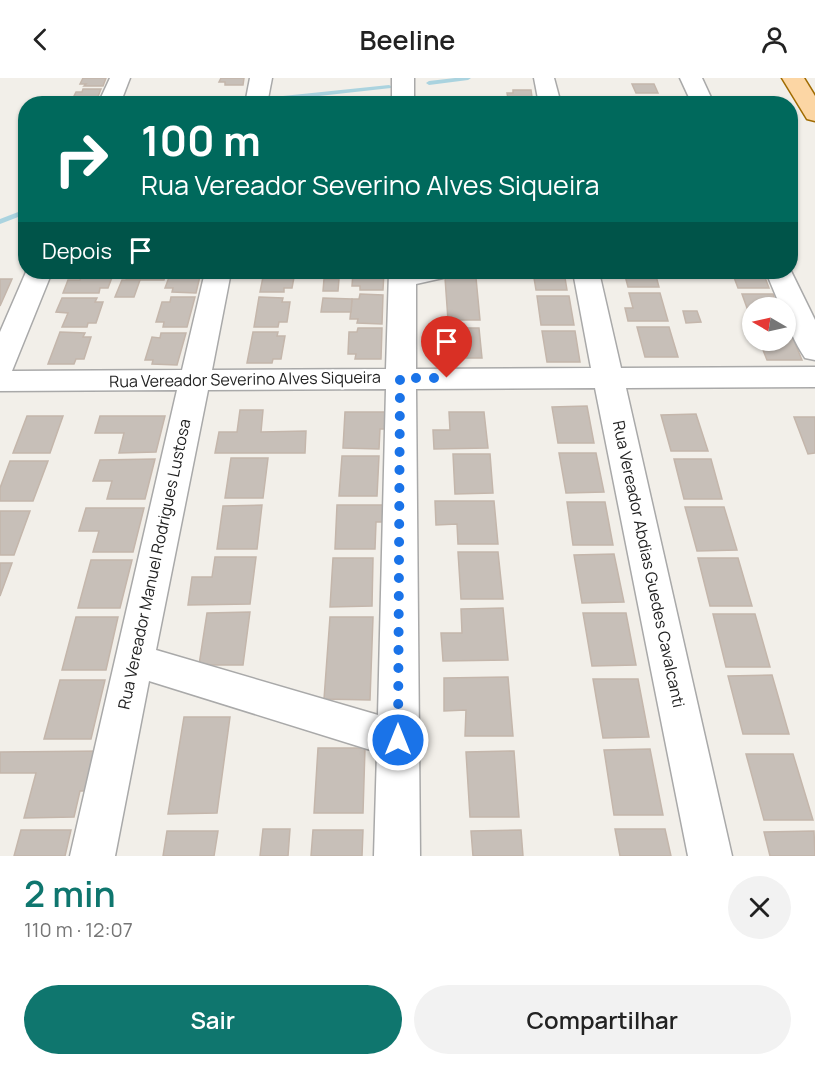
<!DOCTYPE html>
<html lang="pt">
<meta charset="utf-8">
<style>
:root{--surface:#fff;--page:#f2f2f2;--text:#222;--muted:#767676;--accent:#0f766e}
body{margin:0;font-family:Manrope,sans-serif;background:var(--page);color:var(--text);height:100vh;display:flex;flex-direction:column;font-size:22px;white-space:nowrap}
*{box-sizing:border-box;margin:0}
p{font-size:20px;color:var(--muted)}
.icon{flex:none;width:33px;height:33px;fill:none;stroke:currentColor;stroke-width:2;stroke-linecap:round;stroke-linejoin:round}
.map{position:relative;height:778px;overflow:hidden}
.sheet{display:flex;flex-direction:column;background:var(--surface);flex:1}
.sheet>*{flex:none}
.guide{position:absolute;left:18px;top:18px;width:780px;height:183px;border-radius:24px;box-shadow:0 2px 4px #0004;background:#00695c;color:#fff;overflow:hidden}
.needle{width:39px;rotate:279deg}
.tools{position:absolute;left:742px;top:219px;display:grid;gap:12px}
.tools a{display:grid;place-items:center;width:54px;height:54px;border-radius:50%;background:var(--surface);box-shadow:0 2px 4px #0004;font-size:30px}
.pin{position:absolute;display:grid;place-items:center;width:51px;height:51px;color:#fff;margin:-62px -26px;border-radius:50% 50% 50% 0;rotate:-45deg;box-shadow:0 0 6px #0007}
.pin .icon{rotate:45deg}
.me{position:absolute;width:66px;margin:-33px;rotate:0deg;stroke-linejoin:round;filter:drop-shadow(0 0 4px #0008)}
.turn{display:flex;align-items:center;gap:21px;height:126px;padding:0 24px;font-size:27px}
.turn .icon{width:78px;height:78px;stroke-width:2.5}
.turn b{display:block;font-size:42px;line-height:51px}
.then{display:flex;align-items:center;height:57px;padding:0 24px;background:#0003;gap:12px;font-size:22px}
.round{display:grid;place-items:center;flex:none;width:63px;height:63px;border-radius:32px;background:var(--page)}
.head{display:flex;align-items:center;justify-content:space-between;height:102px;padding:0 24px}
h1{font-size:36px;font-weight:600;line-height:45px;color:var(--accent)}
.button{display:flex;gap:12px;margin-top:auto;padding:12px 24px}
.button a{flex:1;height:69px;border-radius:36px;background:var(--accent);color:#fff;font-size:24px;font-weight:600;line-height:69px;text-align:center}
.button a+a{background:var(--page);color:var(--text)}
header{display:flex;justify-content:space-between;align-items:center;height:78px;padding:0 24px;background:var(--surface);font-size:27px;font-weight:600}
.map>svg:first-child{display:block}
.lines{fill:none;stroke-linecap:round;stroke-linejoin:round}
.stream{fill:#aad3df;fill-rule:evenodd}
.building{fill:#c7bfb8;stroke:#c4b6ab;stroke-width:1.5}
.minor-casing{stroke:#a9a9a9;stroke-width:3}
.major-casing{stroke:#a06b00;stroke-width:3}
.minor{fill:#fff;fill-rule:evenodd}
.major{fill:#fcd6a4;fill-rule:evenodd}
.route{stroke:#1a73e8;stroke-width:10;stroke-dasharray:0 18}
.labels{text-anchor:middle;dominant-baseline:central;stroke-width:4.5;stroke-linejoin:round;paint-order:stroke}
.street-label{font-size:16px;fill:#222;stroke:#fff}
</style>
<header><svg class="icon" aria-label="back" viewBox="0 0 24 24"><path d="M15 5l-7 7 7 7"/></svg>Beeline<svg class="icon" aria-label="person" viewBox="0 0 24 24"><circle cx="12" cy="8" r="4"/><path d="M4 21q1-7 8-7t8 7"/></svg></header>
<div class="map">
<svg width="815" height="778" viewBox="0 0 815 778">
<rect width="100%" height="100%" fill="#f2efe9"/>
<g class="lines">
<g class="stream">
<polygon points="455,0 471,0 468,2 429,7 426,5 429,3"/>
<polygon points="389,7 391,8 391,10 283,22 280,20 283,18"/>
<polygon points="26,131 26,136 0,146 0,141"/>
</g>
</g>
<g class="building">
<polygon points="83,0 106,0 103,8 84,8 86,6 80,6"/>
<polygon points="221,0 244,0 243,7 225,7 225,4 219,4"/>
<polygon points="632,6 654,6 658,15 636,15"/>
<polygon points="83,11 101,11 95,26 70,26 76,14 82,14"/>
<polygon points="513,12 531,12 533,26 509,26 507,15 513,15"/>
<polygon points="83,194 114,194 108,210 100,210 99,215 63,215 68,202 80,202"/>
<polygon points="129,194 143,194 140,202 126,202"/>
<polygon points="143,194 166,194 164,202 140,202"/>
<polygon points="171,194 201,194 196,215 172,214 173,210 165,210"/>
<polygon points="264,194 295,194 292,210 284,210 284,214 260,214"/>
<polygon points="353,194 384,194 383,212 360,212 360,208 352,208"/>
<polygon points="533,194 564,194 567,212 536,212"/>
<polygon points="624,194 655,194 659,209 628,209"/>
<polygon points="732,194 763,194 769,210 738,210"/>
<polygon points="445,200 476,200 480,242 448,242"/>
<polygon points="0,201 12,201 0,228"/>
<polygon points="324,201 339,201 338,213 323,213"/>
<polygon points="122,202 140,202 134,219 115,219"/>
<polygon points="629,215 660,215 668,243 628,243 625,230 633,230"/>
<polygon points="360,216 383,217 382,246 357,245 358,241 350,241 352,221 359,221"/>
<polygon points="742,216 773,216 778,230 753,230 752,244"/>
<polygon points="537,218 569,218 574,247 541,247"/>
<polygon points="171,219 195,219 187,249 163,249 164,244 156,244 162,224 170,224"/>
<polygon points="259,219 283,220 282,224 290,224 287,244 279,244 278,249 254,249"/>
<polygon points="62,220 97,220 95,224 103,224 96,245 88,245 87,249 62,249 68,235 56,234"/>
<polygon points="323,220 352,221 351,234 321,234"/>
<polygon points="683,233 697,233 701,244 686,245"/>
<polygon points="637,249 669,249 678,279 645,279"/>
<polygon points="358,250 382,250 381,281 355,281 356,276 348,276 349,254 357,254"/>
<polygon points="447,250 479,250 482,280 448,280"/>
<polygon points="786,251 789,251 802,282 767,282 759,262 786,262"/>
<polygon points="542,253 575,253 580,284 547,284"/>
<polygon points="60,254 85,255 83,259 91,259 84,281 76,281 74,286 48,286"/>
<polygon points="253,254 278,254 277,258 285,258 281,281 273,281 272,285 247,285"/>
<polygon points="161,255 186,255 177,287 152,286 153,282 145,282 152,259 160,260"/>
<polygon points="587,328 594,365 558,365 552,329"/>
<polygon points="240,332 263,332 261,354 306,353 305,375 215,375 219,354 237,354"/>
<polygon points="345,334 392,334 391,351 380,351 379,371 343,370"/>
<polygon points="449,334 484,334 488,370 434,371 433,352 450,352"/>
<polygon points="696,336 708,373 671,373 661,337"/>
<polygon points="27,338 63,338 50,375 13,375"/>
<polygon points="100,338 165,338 156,374 119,375 124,355 95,355"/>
<polygon points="794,339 815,339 815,375 808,376"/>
<polygon points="559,375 596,375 604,414 566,415"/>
<polygon points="453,376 490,376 493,415 455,416"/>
<polygon points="342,378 379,378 377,418 339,418"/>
<polygon points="231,380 268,380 263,420 225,420"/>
<polygon points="155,381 145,421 107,421 112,403 93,403 100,382"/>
<polygon points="674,381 711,381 722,421 684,421"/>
<polygon points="10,383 48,383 33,423 0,423 0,410"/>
<polygon points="435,423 494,423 498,466 458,466 457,446 436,447"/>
<polygon points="567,424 605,424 613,467 573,467"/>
<polygon points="262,427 257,471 217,471 223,428"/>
<polygon points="337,427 387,427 387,444 376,444 375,471 335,471"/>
<polygon points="685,429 724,429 737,472 697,473"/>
<polygon points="86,430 144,430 133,474 93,474 99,453 79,453"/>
<polygon points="0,433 30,433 14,477 0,477"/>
<polygon points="458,474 498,474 503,521 461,521"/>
<polygon points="614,476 624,524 582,525 574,477"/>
<polygon points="215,479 256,479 250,526 188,527 192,499 212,499"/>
<polygon points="333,480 373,480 372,528 330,529"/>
<polygon points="698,480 738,480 752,528 710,528"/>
<polygon points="91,482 132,482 120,530 78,530"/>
<polygon points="0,485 12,485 0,518"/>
<polygon points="503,530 508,582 443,583 441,555 462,555 461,531"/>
<polygon points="250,534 243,587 199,587 207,535"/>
<polygon points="583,535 626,535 636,587 592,588"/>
<polygon points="713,536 755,536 770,589 726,589"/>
<polygon points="76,539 118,539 106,592 62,592"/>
<polygon points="330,539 373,539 370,622 324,621"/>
<polygon points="772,597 789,656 743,656 728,598"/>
<polygon points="508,599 513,658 465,658 466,632 444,633 444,600"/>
<polygon points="593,601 638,601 649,659 603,660"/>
<polygon points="60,602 105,602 91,661 44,661"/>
<polygon points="184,639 230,639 217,735 168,736"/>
<polygon points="318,670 365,670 363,735 314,735"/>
<polygon points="650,671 663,737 614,737 604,672"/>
<polygon points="104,673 96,713 80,713 74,739 24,740 36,695 0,695 0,674"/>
<polygon points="514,673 519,739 470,739 466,674"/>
<polygon points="746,676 793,676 813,742 764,742"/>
<polygon points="263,751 290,751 288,778 260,778"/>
<polygon points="615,751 665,751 671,778 620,778"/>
<polygon points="21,752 71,752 65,778 14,778"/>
<polygon points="313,752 363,752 362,778 311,778"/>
<polygon points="521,752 523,778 473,778 471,753"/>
<polygon points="167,753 218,753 214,778 163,778"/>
<polygon points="814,753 815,778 770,778 764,754"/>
</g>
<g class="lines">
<g class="minor-casing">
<g id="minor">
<polygon points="110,0 130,0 120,26 98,26"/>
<polygon points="250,0 272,0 267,26 245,26"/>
<rect x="392" y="0" width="22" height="26"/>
<polygon points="534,0 554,0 561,26 539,26"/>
<polygon points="680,0 702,0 714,26 692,26"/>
<path d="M790,191L815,242V282L805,280C795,265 786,247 786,230H781L766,194H790Z"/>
<path d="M26,194H52L12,293L182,292L205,194H231L212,292L386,291L389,194H446L443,200L416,206V291L591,290L573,194H599L621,290L815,289V309L626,310L732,778H688L595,310L416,311L420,778H374L377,674L149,603L115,778H70L177,312L0,313V254ZM386,311L378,637L156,572L208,312Z"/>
</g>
</g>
<g class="major-casing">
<polygon id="major" points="782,0 804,0 815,18 815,43 807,41"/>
</g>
<use href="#minor" class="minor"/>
<use href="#major" class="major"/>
</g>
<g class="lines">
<polyline class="route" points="398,662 400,300 447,300"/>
</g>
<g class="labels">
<g class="street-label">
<text transform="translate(245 301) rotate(-1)">Rua Vereador Severino Alves Siqueira</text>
<text transform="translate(154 486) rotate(-78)">Rua Vereador Manuel Rodrigues Lustosa</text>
<text transform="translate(649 486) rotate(78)">Rua Vereador Abdias Guedes Cavalcanti</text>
</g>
</g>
</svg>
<div class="tools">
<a><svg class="needle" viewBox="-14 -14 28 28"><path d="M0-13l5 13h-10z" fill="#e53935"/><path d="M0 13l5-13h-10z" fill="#767676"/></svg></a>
</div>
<div class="pin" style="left:447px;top:300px;background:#d93025"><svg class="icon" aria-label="arrive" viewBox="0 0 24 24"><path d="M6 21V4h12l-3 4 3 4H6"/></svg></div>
<svg class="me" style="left:398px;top:662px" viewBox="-20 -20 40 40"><circle r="17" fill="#1a73e8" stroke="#fff" stroke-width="3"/><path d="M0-11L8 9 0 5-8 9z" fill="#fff"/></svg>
<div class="guide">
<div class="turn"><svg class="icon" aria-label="right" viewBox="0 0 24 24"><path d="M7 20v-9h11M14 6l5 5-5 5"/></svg><div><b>100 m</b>Rua Vereador Severino Alves Siqueira</div></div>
<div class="then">Depois<svg class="icon" aria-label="arrive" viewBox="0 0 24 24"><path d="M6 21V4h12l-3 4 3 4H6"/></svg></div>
</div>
</div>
<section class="sheet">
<div class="head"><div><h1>2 min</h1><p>110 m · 12:07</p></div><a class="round"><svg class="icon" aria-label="close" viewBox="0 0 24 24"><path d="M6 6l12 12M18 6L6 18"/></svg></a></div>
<div class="button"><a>Sair</a><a>Compartilhar</a></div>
</section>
